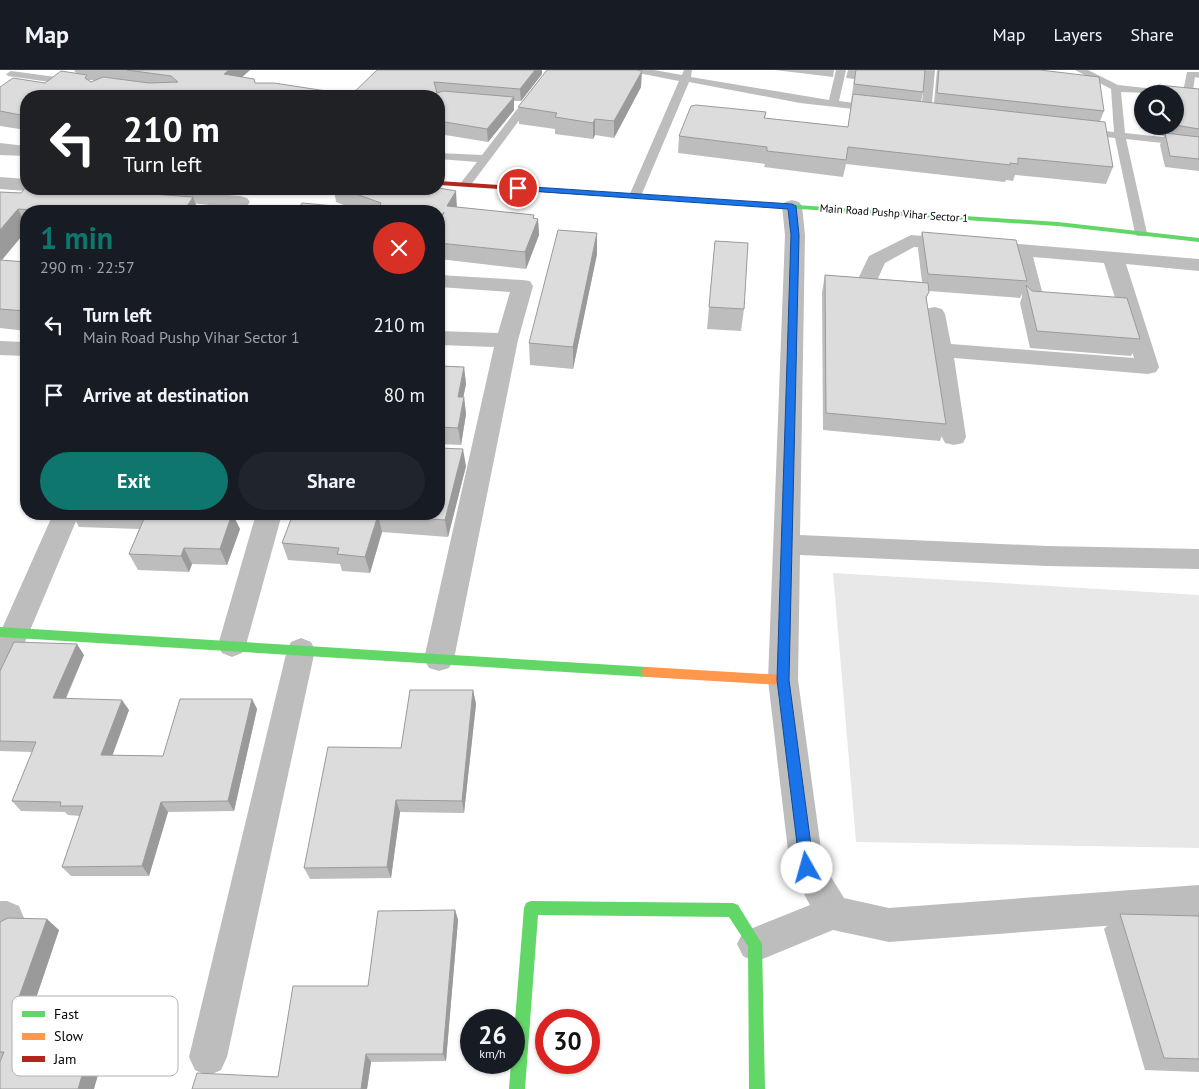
<!DOCTYPE html>
<meta charset="utf-8">
<style>
:root{--surface:#171b24;--page:#20242c;--text:#f1f3f6;--muted:#9ea1a6;--line:#363941;--accent:#0f766e}
body{margin:0;font-family:"PT Sans",sans-serif;background:var(--page);color:var(--text);height:100vh;display:flex;flex-direction:column;font-size:19px;white-space:nowrap}
*{box-sizing:border-box;margin:0}
p{font-size:16px;color:var(--muted)}
.icon{flex:none;width:28px;height:28px;fill:none;stroke:currentColor;stroke-width:2;stroke-linecap:round;stroke-linejoin:round}
.map{position:relative;flex:1;overflow:hidden}
.sheet{position:absolute;left:20px;top:135px;width:425px;height:315px;display:flex;flex-direction:column;background:var(--surface);border-radius:20px;box-shadow:0 1px 4px #0004}
.sheet>*{flex:none}
.guide{position:absolute;left:20px;top:20px;width:425px;height:105px;border-radius:20px;box-shadow:0 1px 4px #0004;background:#202124;color:#fff;overflow:hidden}
.controls{position:absolute;left:1134px;top:15px;display:grid;gap:10px}
.controls a{display:grid;place-items:center;width:50px;height:50px;border-radius:50%;background:var(--surface);box-shadow:0 1px 4px #0004;font-size:25px}
.speed{position:absolute;left:460px;top:939px;display:flex;gap:10px;font-size:25px;font-weight:700;text-align:center}
.speed>*{display:grid;place-content:center;width:65px;height:65px;border-radius:50%;background:var(--surface);box-shadow:0 1px 4px #0004;line-height:1}
.speed small{font-size:12px;font-weight:400}
.speed .limit{border:8px solid #d22;background:#fff;color:#111}
.pin{position:absolute;display:grid;place-items:center;width:42px;height:42px;color:#fff;margin:-21px;border:2px solid #fff;border-radius:50%;box-shadow:0 1px 5px #0007}
.me{position:absolute;width:55px;margin:-28px;rotate:353deg;stroke-linejoin:round;filter:drop-shadow(0 0 4px #0008)}
.turn{display:flex;align-items:center;gap:18px;height:105px;padding:0 20px;font-size:22px}
.turn .icon{width:65px;height:65px;stroke-width:2.5}
.turn b{display:block;font-size:35px;line-height:42px}
.round{display:grid;place-items:center;flex:none;width:52px;height:52px;border-radius:26px;background:var(--page)}
.head{display:flex;align-items:center;justify-content:space-between;height:85px;padding:0 20px}
h1{font-size:30px;font-weight:700;line-height:38px;color:var(--accent)}
.primary-button{display:flex;gap:10px;margin-top:auto;padding:10px 20px}
.primary-button a{flex:1;height:58px;border-radius:30px;background:var(--accent);color:#fff;font-size:20px;font-weight:700;line-height:58px;text-align:center}
.primary-button a+a{background:var(--page);color:var(--text)}
ul{padding:0;list-style:none}
li{display:flex;align-items:center;gap:15px;height:70px;padding:0 20px}
li div{flex:1}
li b{display:block;font-size:19px}
li em{font-style:normal}
header{display:flex;align-items:center;gap:30px;box-sizing:border-box;height:70px;padding:0 25px;background:var(--surface);border-bottom:1px solid var(--line)}
header strong{font-size:24px}
nav{display:flex;gap:28px;margin-inline-start:auto;font-size:18px}
.map>svg:first-child{display:block}
.green{fill:#e8e8e8}
.lines{fill:none;stroke-linecap:round;stroke-linejoin:round}
.lane{fill:#bdbdbd;fill-rule:evenodd}
.street{fill:#bdbdbd;fill-rule:evenodd}
.fast{fill:#63d668;fill-rule:evenodd}
.slow{fill:#ff974d;fill-rule:evenodd}
.jam{fill:#b3261e;fill-rule:evenodd}
.wall{fill:#bdbdbd;fill-rule:evenodd}
.shaded-wall{fill:#9a9a9a}
.building{fill:#dcdcdc;stroke:#9a9a9a}
.route{fill:#1a73e8;stroke:#114b97}
.labels{text-anchor:middle;dominant-baseline:central;stroke-width:4;stroke-linejoin:round;paint-order:stroke}
.far-street-label{font-size:11px;fill:#000;stroke:#fff}
.key{fill:#fff;stroke:#b2b2b2;stroke-width:1}
.key-label{font-size:14px;fill:#000}
</style>
<header>
<strong>Map</strong>
<nav><a>Map</a><a>Layers</a><a>Share</a></nav>
</header>
<div class="map">
<svg width="1199" height="1019" viewBox="0 0 1199 1019">
<rect width="100%" height="100%" fill="#fff"/>
<polygon class="green" points="833,503 1199,525 1199,778 856,772"/>
<g class="lines">
<g class="lane">
<polygon points="547,0 557,0 470,116 462,116 460,114 477,92 439,89 439,83 482,85"/>
<polygon points="633,0 654,0 682,5 684,0 692,0 691,7 829,30 836,0 846,0 839,31 871,35 876,38 871,41 800,33 689,12 641,126 635,129 629,126 679,11 638,3"/>
<polygon points="925,0 935,0 931,44 926,47 921,44"/>
<polygon points="1075,0 1088,0 1118,15 1183,22 1187,2 1199,2 1199,8 1195,7 1192,27 1175,27 1175,24 1121,22 1125,63 1199,71 1199,77 1126,69 1147,163 1145,166 1137,166 1135,163 1115,68 1087,65 1082,62 1087,59 1114,62 1111,19"/>
<polygon points="11,1 71,9 76,12 71,15 8,6 6,4"/>
<polygon points="313,23 339,23 344,26 308,26"/>
</g>
<g class="street">
<polygon points="0,73 26,76 26,86 0,85"/>
<polygon points="0,107 26,109 26,119 33,119 26,121 0,119"/>
<polygon points="157,119 240,126 247,128 250,132 247,136 240,138 150,129 147,125 150,121"/>
<polygon points="792,130 799,132 802,136 805,165 800,465 1047,476 1199,479 1199,499 1047,496 800,485 798,610 823,794 844,828 889,838 1199,815 1199,849 889,872 833,860 755,892 743,886 737,874 743,862 810,835 790,798 768,610 785,165 782,136 785,132"/>
<polygon points="911,165 1199,189 1199,201 1126,194 1159,297 1156,302 1148,304 954,288 966,367 963,373 954,375 945,373 942,367 936,317 923,244 926,239 934,237 942,239 945,244 951,274 1134,288 1104,193 1033,187 1043,225 1066,228 1069,233 1066,238 1058,240 1026,236 1023,231 1012,185 914,177 885,193 874,217 867,219 860,217 856,213 869,186"/>
<polygon points="439,205 522,210 530,211 533,216 518,270 454,589 449,598 439,601 429,598 424,589 494,277 439,275 439,261 498,263 510,222 439,217"/>
<polygon points="0,271 26,272 26,286 0,285"/>
<polygon points="53,444 79,444 15,596 10,605 0,608 0,563"/>
<polygon points="256,444 282,444 246,575 242,583 232,587 222,583 218,575"/>
<polygon points="301,568 311,572 315,580 227,987 221,1000 208,1006 195,1000 189,987 287,580 291,572"/>
<polygon points="0,831 7,831 19,836 24,848 19,860 7,865 0,865"/>
</g>
<g class="fast">
<polygon points="582,121 1058,152 1199,168 1199,172 1058,156 585,125 582,125"/>
<polygon points="0,557 647,597 651,598 653,602 651,606 647,607 0,567"/>
<polygon points="531,831 733,833 738,835 762,874 765,1019 749,1019 748,876 729,847 538,845 525,1019 509,1019 511,992 514,992 514,963 524,838 526,833"/>
</g>
<polygon class="slow" points="647,597 783,605 787,606 789,610 787,614 783,615 647,607 643,606 641,602 643,598"/>
<polygon class="jam" points="439,111 585,121 589,123 585,125 439,115"/>
</g>
<g class="wall">
<path d="M74,0H250L242,7L255,13L333,22L334,26H26V60L0,56V17L45,13L76,3ZM89,10H95L91,12Z"/>
<polygon points="377,0 542,4 521,31 514,31 514,40 488,72 439,64 439,26"/>
<polygon points="775,0 834,0 833,7"/>
<polygon points="848,0 925,0 923,22 921,32 934,33 937,0 1040,0 1104,41 1100,51 1113,97 1106,114 1015,105 1013,111 1006,110 1005,112 846,94 843,107 764,97 765,94 678,83 679,66 766,42 765,48 848,57 854,9 846,8"/>
<polygon points="1158,15 1199,19 1199,101 1165,97 1160,75 1164,66 1159,65 1158,56 1175,56 1175,24 1155,24"/>
<polygon points="641,17 614,68 595,65 593,69 555,64 555,59 519,54 518,37"/>
<polygon points="26,119 149,119 151,124 193,127 198,141 26,141 26,161 2,190 26,192 26,261 0,258 0,122 21,123"/>
<polygon points="334,119 439,119 457,137 534,145 534,148 538,149 539,165 526,199 439,189 439,141 360,141 336,132"/>
<polygon points="922,162 1027,211 1020,228 929,221 926,230 946,354 940,371 823,360 822,222 825,205 922,212 918,179"/>
<polygon points="597,163 597,184 573,299 530,295 529,273"/>
<polygon points="715,171 744,239 741,261 707,259"/>
<polygon points="1026,215 1032,221 1140,269 1131,286 1030,278 1020,233"/>
<polygon points="439,296 464,297 466,314 463,327 464,327 466,344 461,375 439,374"/>
<polygon points="466,396 448,467 382,462 370,503 342,501 340,494 288,490 282,473"/>
<polygon points="72,444 235,444 234,447 240,459 227,495 192,494 189,502 138,500 129,484 139,459 79,457"/>
<polygon points="84,585 66,629 129,640 112,685 163,686 252,629 257,639 234,741 168,742 149,806 71,806 62,797 80,746 68,745 65,742 21,741 12,731 32,682 0,681 0,601"/>
<polygon points="473,620 476,634 464,743 400,742 391,808 310,809 304,798 401,678"/>
<polygon points="455,840 458,850 446,991 371,992 367,1019 192,1019 278,1007 368,916"/>
<polygon points="1120,844 1199,846 1199,1002 1145,1000 1104,859"/>
<polygon points="0,852 59,860 36,928 117,939 0,990"/>
</g>
<g class="shaded-wall">
<polygon points="229,0 250,0 228,20 224,4"/>
<polygon points="535,0 542,0 542,4 521,31 520,19"/>
<polygon points="642,1 641,17 614,68 614,51"/>
<polygon points="514,27 514,40 488,72 487,59"/>
<polygon points="595,49 595,65 593,69 593,53"/>
<polygon points="143,119 149,119 154,133 139,123"/>
<polygon points="456,121 457,138 447,136"/>
<polygon points="193,127 198,141 184,141"/>
<polygon points="18,139 26,155 26,161 0,192 0,160"/>
<polygon points="534,145 534,157 538,149 539,165 526,199 525,182"/>
<polygon points="597,163 597,184 573,299 573,277"/>
<polygon points="464,297 466,314 460,344 458,327"/>
<polygon points="464,327 466,344 461,375 458,358"/>
<polygon points="463,379 466,396 448,467 445,450"/>
<polygon points="224,444 235,444 234,447 240,459 227,495 220,479"/>
<polygon points="378,445 382,462 370,503 365,487"/>
<polygon points="184,478 192,494 189,502 181,486"/>
<polygon points="77,574 84,585 61,639 53,628"/>
<polygon points="473,620 476,634 464,743 462,731"/>
<polygon points="252,629 257,639 234,741 228,731"/>
<polygon points="122,630 129,640 109,695 101,685"/>
<polygon points="396,730 400,742 391,808 387,797"/>
<polygon points="161,732 168,742 149,806 142,796"/>
<polygon points="455,840 458,850 446,991 443,984"/>
<polygon points="47,849 59,860 33,937 19,927"/>
<polygon points="105,929 117,939 94,1019 78,1019"/>
<polygon points="366,984 371,992 367,1019 361,1019"/>
</g>
<g class="building">
<polygon points="127,0 229,0 224,4 254,9 255,13 274,13 333,22 329,26 26,26 26,46 0,41 0,17 13,8 45,13 61,1 87,5 85,8 91,12 103,7 149,13 178,12 171,6"/>
<polygon points="377,0 535,0 520,19 434,12 437,23 443,21 514,27 487,59 439,51 439,26 350,26"/>
<polygon points="547,0 637,0 642,1 614,51 595,49 593,53 555,47 557,43 518,37"/>
<polygon points="856,0 925,0 923,22 854,14"/>
<polygon points="939,0 1040,0 1099,7 1104,41 937,23"/>
<polygon points="1158,15 1199,19 1199,59 1175,55 1175,24 1160,24"/>
<polygon points="853,24 1105,52 1113,97 1018,88 1018,94 1010,93 1010,95 848,77 846,90 767,81 767,77 679,66 691,36 696,35 766,42 764,48 848,57"/>
<polygon points="1165,63 1199,67 1199,89 1170,86"/>
<polygon points="26,117 26,119 143,119 139,123 193,127 184,141 51,141 18,139 0,160 0,122 21,123"/>
<polygon points="439,118 456,121 447,136 534,145 533,148 538,149 525,182 439,173 439,153 444,142 439,152 439,141 378,141 381,133 342,119"/>
<polygon points="302,133 345,137 344,141 297,141"/>
<polygon points="558,160 597,163 573,277 529,273"/>
<polygon points="922,162 1016,170 1027,211 928,204"/>
<polygon points="715,171 748,173 744,239 709,237"/>
<polygon points="0,190 26,192 26,241 0,239"/>
<polygon points="825,205 928,213 929,222 926,227 946,354 826,343"/>
<polygon points="1026,215 1032,221 1127,228 1140,269 1037,261"/>
<polygon points="439,296 464,297 458,327 464,327 458,358 439,357"/>
<polygon points="439,378 463,379 445,450 378,445 365,487 337,484 339,478 282,473 293,444 439,444"/>
<polygon points="146,444 232,444 220,479 184,478 181,486 129,484"/>
<polygon points="14,572 77,574 53,628 122,630 101,685 163,686 180,629 252,629 228,731 161,732 142,796 62,797 83,736 60,736 61,732 12,731 36,672 0,671 0,601"/>
<polygon points="410,620 473,620 462,731 396,730 387,797 304,798 328,677 401,678"/>
<polygon points="455,840 443,984 366,984 361,1019 192,1019 197,1003 278,1007 293,916 368,916 378,841"/>
<polygon points="1120,844 1199,846 1199,989 1164,988"/>
<polygon points="8,848 47,849 19,927 105,929 78,1019 0,1019 0,992 4,982 0,982 0,852"/>
</g>
<polygon class="route" points="518,116 792,134 796,136 799,165 789,610 814,798 812,803 807,805 802,803 800,798 777,610 791,165 788,139 515,120 515,116"/>
<g class="labels">
<g class="far-street-label">
<text transform="translate(894 143) rotate(4)">Main Road Pushp Vihar Sector 1</text>
</g>
</g>
<rect x="12" y="926" width="166" height="80" rx="8" class="key"/>
<rect x="22" y="941" width="23" height="6" fill="#63d668"/>
<rect x="22" y="963" width="23" height="7" fill="#ff974d"/>
<rect x="22" y="986" width="23" height="6" fill="#b3261e"/>
<g class="key-label">
<text x="54" y="949">Fast</text>
<text x="54" y="971">Slow</text>
<text x="54" y="994">Jam</text>
</g>
</svg>
<div class="controls">
<a><svg class="icon" aria-label="search" viewBox="0 0 24 24"><circle cx="10" cy="10" r="6"/><path d="M15 15l6 6"/></svg></a>
</div>
<div class="speed"><div>26<small>km/h</small></div><div class="limit">30</div></div>
<div class="pin" style="left:518px;top:118px;background:#d93025"><svg class="icon" aria-label="arrive" viewBox="0 0 24 24"><path d="M6 21V4h12l-3 4 3 4H6"/></svg></div>
<svg class="me" style="left:807px;top:798px" viewBox="-20 -20 40 40"><circle r="19" fill="#fff"/><path d="M0-13L10 11 0 6-10 11z" fill="#1a73e8"/></svg>
<div class="guide">
<div class="turn"><svg class="icon" aria-label="left" viewBox="0 0 24 24"><path d="M17 20v-9H6M10 6l-5 5 5 5"/></svg><div><b>210 m</b>Turn left</div></div>
</div>
<section class="sheet">
<div class="head"><div><h1>1 min</h1><p>290 m · 22:57</p></div><a class="round" style="background:#d93025;color:#fff"><svg class="icon" aria-label="close" viewBox="0 0 24 24"><path d="M6 6l12 12M18 6L6 18"/></svg></a></div>
<ul>
<li><svg class="icon" aria-label="left" viewBox="0 0 24 24"><path d="M17 20v-9H6M10 6l-5 5 5 5"/></svg><div><b>Turn left</b><p>Main Road Pushp Vihar Sector 1</p></div><em>210 m</em></li>
<li><svg class="icon" aria-label="arrive" viewBox="0 0 24 24"><path d="M6 21V4h12l-3 4 3 4H6"/></svg><div><b>Arrive at destination</b></div><em>80 m</em></li>
</ul>
<div class="primary-button"><a>Exit</a><a>Share</a></div>
</section>
</div>
